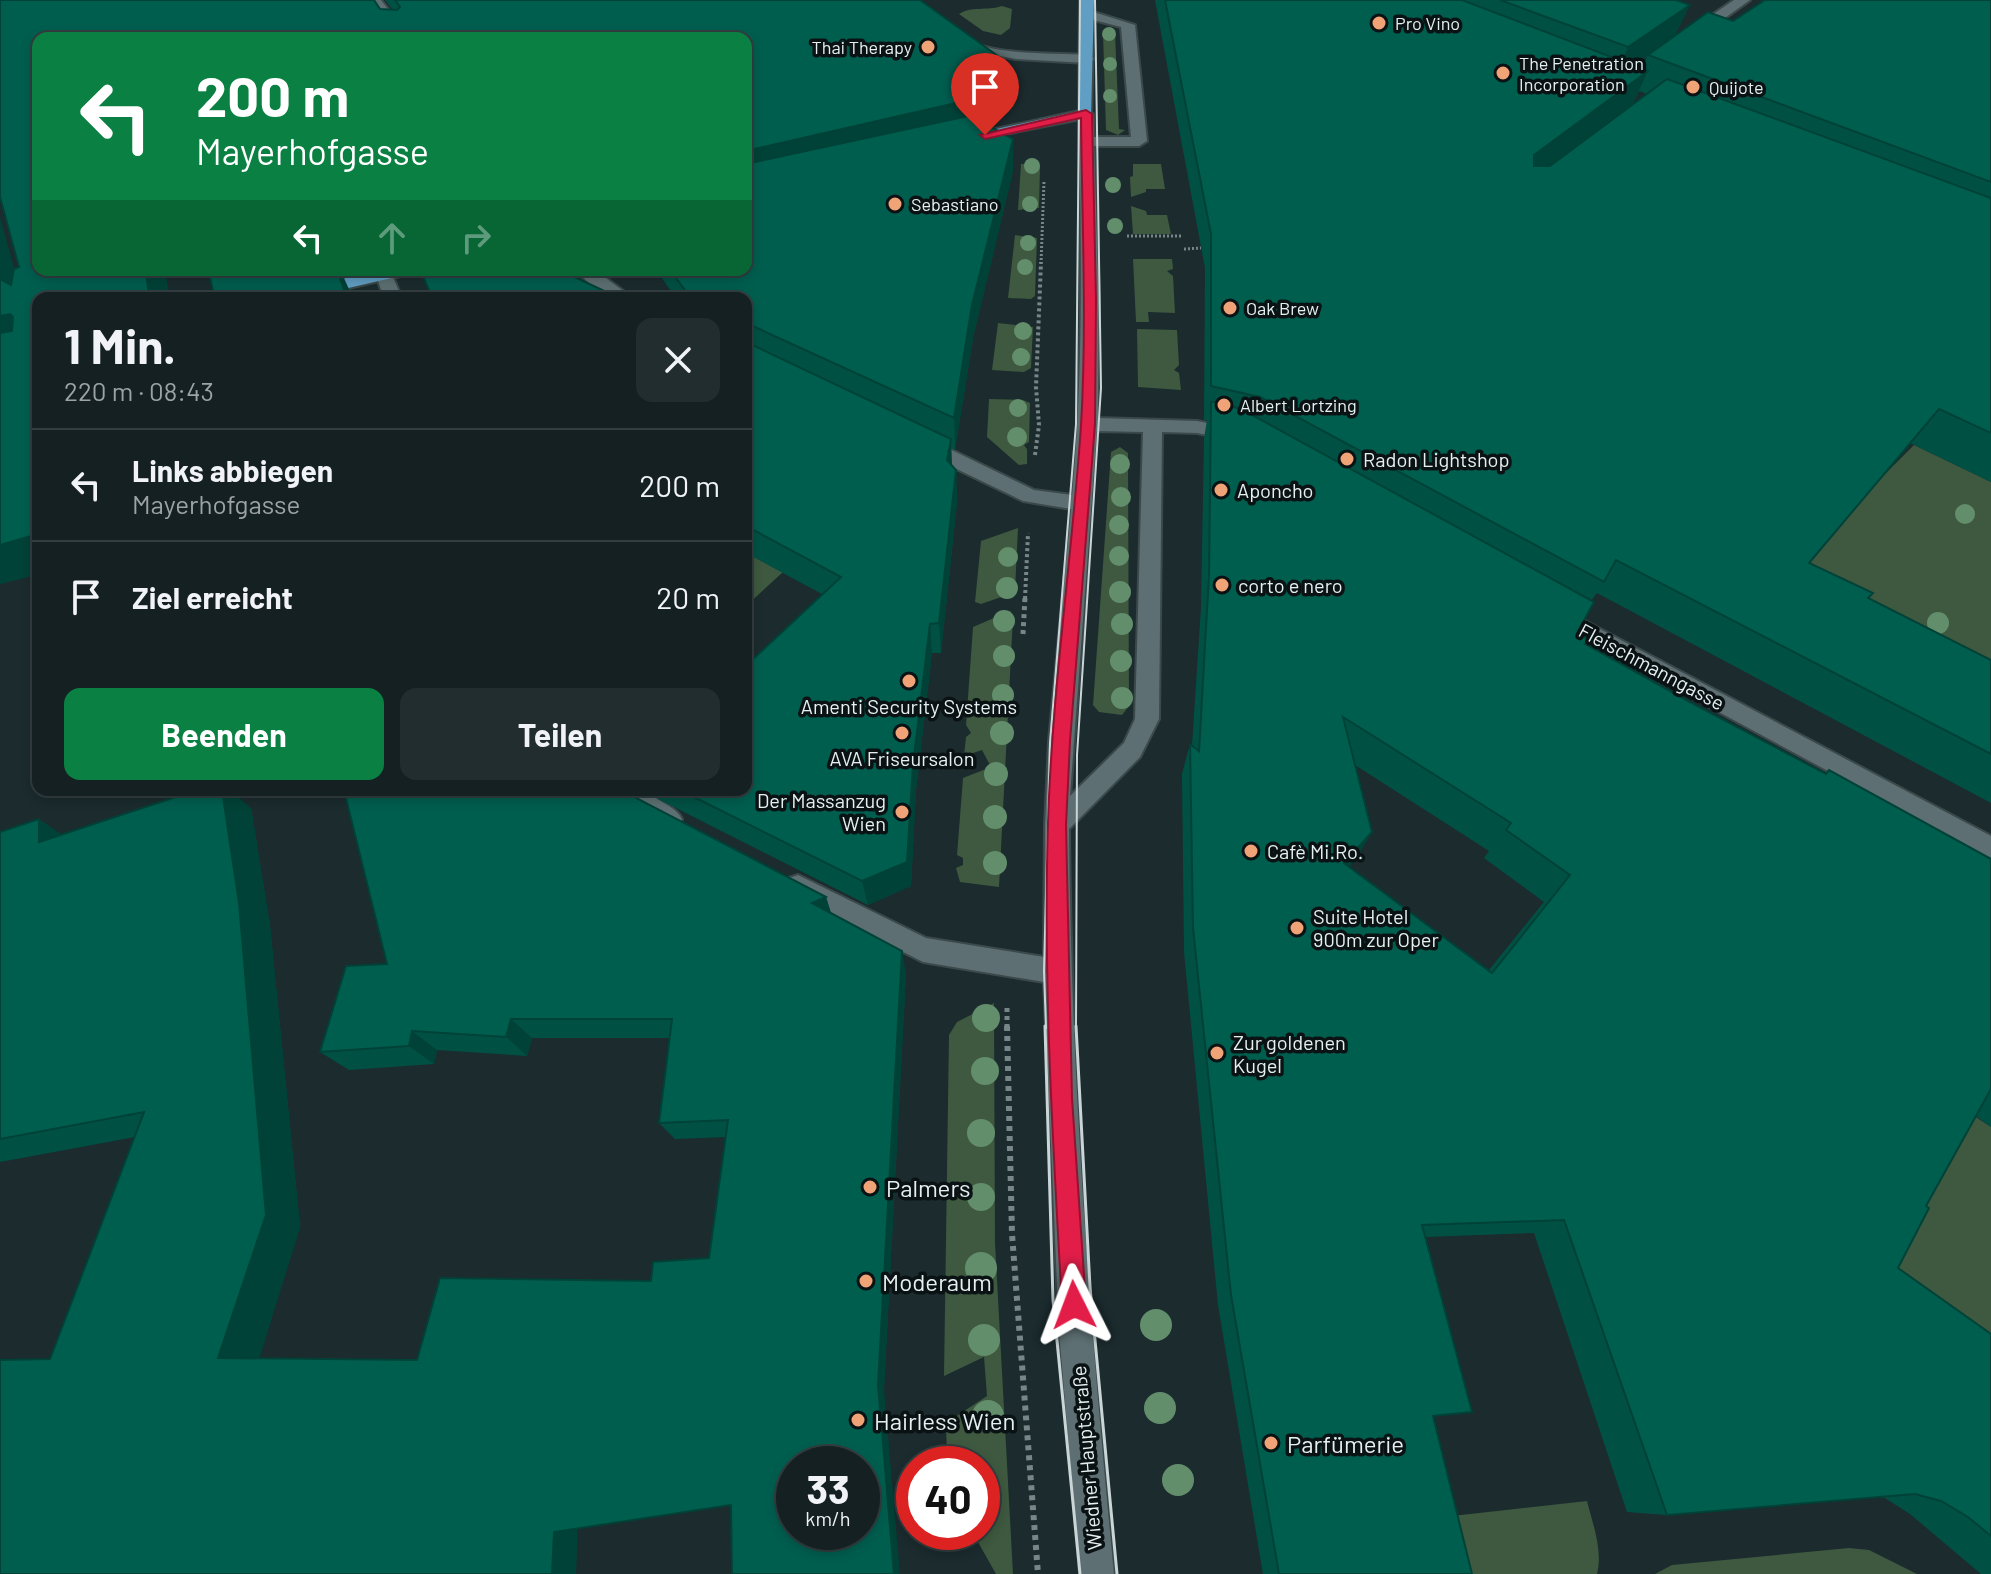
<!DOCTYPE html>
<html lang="de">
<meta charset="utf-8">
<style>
:root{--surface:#142022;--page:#212d2f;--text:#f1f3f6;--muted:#9da3a5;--line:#333e40;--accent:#0b8043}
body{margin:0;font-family:Barlow,sans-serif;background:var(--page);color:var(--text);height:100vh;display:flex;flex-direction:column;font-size:30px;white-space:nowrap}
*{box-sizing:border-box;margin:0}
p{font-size:26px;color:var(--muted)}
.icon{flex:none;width:44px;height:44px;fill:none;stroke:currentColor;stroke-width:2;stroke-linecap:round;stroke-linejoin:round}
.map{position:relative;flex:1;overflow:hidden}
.side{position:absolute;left:32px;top:292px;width:720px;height:504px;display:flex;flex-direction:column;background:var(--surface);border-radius:16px;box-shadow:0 4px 12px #0003,0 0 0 2px var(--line)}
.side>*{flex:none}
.banner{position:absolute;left:32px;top:32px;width:720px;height:244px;border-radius:16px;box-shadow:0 4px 12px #0003,0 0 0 2px var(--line);background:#0b8043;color:#fff;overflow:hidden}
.speed{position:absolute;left:776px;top:1446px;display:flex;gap:16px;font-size:40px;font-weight:700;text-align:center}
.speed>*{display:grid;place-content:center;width:104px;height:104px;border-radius:50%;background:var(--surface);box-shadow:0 4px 12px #0003,0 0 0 2px var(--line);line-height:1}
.speed small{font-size:20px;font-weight:400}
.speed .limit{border:12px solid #d22;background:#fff;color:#111}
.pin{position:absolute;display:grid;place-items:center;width:68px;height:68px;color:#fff;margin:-82px -34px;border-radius:50% 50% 50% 0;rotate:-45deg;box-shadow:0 0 8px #0007}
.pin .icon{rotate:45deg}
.me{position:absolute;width:88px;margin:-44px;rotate:357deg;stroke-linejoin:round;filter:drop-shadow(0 0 6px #0008)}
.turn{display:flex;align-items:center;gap:28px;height:168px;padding:0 32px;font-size:36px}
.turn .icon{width:104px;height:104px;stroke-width:2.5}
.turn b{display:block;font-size:56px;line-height:68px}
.lanes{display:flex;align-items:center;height:76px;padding:0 32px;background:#0003;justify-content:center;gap:40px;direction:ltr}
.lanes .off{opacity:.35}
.round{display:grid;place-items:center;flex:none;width:84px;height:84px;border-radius:16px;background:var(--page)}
.overview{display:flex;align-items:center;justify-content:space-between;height:136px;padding:0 32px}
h1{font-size:48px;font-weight:700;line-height:60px}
.primary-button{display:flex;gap:16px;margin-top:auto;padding:16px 32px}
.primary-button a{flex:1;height:92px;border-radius:16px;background:var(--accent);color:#fff;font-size:32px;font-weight:700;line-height:92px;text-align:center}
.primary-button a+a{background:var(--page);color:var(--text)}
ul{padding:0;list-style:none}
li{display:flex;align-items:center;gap:24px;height:112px;padding:0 32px;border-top:2px solid var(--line)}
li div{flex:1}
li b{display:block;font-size:30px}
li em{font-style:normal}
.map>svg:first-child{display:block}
.green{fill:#3e593f}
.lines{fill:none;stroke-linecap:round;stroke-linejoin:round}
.minor-casing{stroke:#3b494b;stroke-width:4}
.major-casing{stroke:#3b494b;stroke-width:4}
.path-far3{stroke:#788688;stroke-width:3;stroke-dasharray:2 2;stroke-linecap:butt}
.path-far2{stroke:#788688;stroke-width:4;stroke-dasharray:3 3;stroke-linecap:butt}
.path-far1{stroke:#788688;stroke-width:5;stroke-dasharray:4 4;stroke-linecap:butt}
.path{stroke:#788688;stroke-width:6;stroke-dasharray:5 5;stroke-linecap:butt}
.minor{fill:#5d6f72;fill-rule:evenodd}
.major{fill:#609ec3;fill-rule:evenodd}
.tram-far1{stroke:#c9d5d6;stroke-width:2}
.tram{stroke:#c9d5d6;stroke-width:3}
.tree{fill:#628e6c}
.wall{fill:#005144;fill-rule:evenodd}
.shaded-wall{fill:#004237}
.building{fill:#005e4f;stroke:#004237;stroke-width:2;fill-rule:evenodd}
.route{fill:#e11d48;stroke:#92132f;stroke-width:2}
.poi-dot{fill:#efa377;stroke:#0b1214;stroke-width:3}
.labels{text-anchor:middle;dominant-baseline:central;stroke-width:7;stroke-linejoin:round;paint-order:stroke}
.far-poi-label{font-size:18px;fill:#e5f0f1;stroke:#0b1214;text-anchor:start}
.poi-label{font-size:20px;fill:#e5f0f1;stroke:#0b1214;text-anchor:start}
.street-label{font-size:20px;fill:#e5f0f1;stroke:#0b1214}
.near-poi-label{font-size:24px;fill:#e5f0f1;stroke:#0b1214;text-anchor:start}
</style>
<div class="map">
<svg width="1991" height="1574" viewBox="0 0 1991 1574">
<rect width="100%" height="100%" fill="#1b2b2e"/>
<g class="green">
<path d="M1002,6L1012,9L1010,28L1001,35L983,31L959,14C971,6 987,11 1002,6Z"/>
<polygon points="1111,30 1115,33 1119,129 1125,130 1118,135 1106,130 1103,33"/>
<polygon points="1021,164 1038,164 1040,168 1039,208 1018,210"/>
<polygon points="1133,164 1161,164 1165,189 1146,189 1146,192 1131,197 1130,177 1133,176"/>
<polygon points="1131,206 1146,211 1147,215 1167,215 1171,234 1133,234"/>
<polygon points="1015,235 1037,238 1035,296 1031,299 1008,298"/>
<polygon points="1133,259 1172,259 1173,269 1167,271 1173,276 1175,313 1148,312 1149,322 1136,322"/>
<polygon points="998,323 1033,327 1031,368 1024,372 992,370"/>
<polygon points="1137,329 1177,330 1179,365 1174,370 1179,373 1181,390 1138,387"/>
<polygon points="989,399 1023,400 1030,403 1029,442 1024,445 1027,449 1027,464 1019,465 987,437"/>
<polygon points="1488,400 1868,491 1914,445 1991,482 1991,709 1901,615"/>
<polygon points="1120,447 1128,453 1129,706 1122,715 1099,712 1093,705 1111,452"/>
<polygon points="1018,528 1015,590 1013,593 981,604 975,602 981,541"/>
<polygon points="746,551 783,572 746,606"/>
<polygon points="1010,611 1013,617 999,887 960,882 956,868 963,865 963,858 957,855 963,778 991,767 982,750 964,756 966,737 971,733 966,725 973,627"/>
<polygon points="994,1003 995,1243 1013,1574 996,1574 974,1535 953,1550 952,1532 982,1532 982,1464 947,1461 946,1423 987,1396 984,1357 944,1376 949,1035 957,1022"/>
<polygon points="1947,1098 1991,1127 1991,1384 1849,1278"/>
<path d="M1587,1501C1593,1525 1603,1550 1597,1574H1465L1452,1516Z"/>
<polygon points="1849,1548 1869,1550 1917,1574 1655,1574 1672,1565"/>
</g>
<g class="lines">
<g class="minor-casing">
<g id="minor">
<polygon points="367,0 381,0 410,38 396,38"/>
<path d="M901,0C932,0 949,30 975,43C1000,55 1058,53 1087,55L1094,59L1087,63L1016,59L967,50Z"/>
<polygon points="1734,0 1750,0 1697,38 1687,38 1687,32"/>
<path d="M1087,10L1135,25L1147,141L1139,146H1094L1099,300L1098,418L1197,421L1244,430L1247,435L1237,441L1197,433L1162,432L1159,719L1140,757L1069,829C1071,1078 1090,1326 1114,1574H1080L1059,1332L1044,982L923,962L789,894L785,886L789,878L798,875L926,938L1044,957L1045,825L1049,741L1071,509L1023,501L915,449L912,444L922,437L929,439L1034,490L1072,495C1084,368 1081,241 1079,114L1086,110L1093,114L1094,137H1131L1121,27L1082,17L1080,14ZM1097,431L1143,432L1135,719L1124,743L1070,796Z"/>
<polygon points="384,270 392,275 402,298 384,298 376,275"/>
<path d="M577,270H595L633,298C608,298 592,290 577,270Z"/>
<polygon points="1551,603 1991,836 1991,859 1543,617 1540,611 1543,605"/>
<path d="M618,790H645C656,801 676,806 682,819L679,826L670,830L638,815Z"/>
</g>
</g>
<g class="major-casing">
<g id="major">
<polygon points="1080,0 1094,0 1091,117 964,142 964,136 1079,111"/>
<polygon points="381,270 411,270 409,274 305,298 274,298 277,294"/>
</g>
</g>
<g class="path-far3">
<polyline points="1127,236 1182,236"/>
<polyline points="1184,249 1201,248"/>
<polyline points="1041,264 1044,181"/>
</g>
<g class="path-far2">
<polyline points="1035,455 1039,425 1036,387 1041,262"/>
<polyline points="1025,599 1028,533"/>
</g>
<g class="path-far1">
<polyline points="1023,634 1025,597"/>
<polyline points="1007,1008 1007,1028"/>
</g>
<polyline class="path" points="1007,1026 1012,1234 1038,1574"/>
<use href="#minor" class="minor"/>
<use href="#major" class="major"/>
<g class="tram-far1">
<polyline points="1046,1028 1044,971 1050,743 1076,424 1080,0"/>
<polyline points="1076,1028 1077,755 1101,388 1095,0"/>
</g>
<g class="tram">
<polyline points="1045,1026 1053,1300 1080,1574"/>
<polyline points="1076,1026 1090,1287 1117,1574"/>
</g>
</g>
<g class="tree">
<circle cx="1109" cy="34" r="7"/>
<circle cx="1110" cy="64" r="7"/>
<circle cx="1110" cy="96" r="7"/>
<circle cx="1032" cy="166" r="8"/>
<circle cx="1113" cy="185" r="8"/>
<circle cx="1030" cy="204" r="8"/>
<circle cx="1115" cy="226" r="8"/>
<circle cx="1028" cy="243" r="8"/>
<circle cx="1025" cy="267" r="8"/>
<circle cx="1023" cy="331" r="9"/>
<circle cx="1021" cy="357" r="9"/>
<circle cx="1018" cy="408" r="9"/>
<circle cx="1017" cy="437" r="10"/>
<circle cx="1120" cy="464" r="10"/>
<circle cx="1121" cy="497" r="10"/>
<circle cx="1965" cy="514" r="10"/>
<circle cx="1119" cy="525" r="10"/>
<circle cx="1119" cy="556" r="10"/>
<circle cx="1008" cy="557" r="10"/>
<circle cx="1007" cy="588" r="11"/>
<circle cx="1120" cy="592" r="11"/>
<circle cx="1004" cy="621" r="11"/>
<circle cx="1938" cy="623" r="11"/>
<circle cx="1122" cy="624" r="11"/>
<circle cx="1004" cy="656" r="11"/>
<circle cx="1121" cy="661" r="11"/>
<circle cx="1003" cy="695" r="11"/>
<circle cx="1122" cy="698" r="11"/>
<circle cx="1002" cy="733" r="12"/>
<circle cx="996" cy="774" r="12"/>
<circle cx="995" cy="817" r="12"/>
<circle cx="995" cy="863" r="12"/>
<circle cx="986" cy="1018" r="14"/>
<circle cx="985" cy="1071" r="14"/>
<circle cx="981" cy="1133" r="14"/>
<circle cx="981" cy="1197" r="14"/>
<circle cx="981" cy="1268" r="16"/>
<circle cx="1156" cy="1325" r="16"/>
<circle cx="984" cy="1340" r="16"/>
<circle cx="1160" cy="1408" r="16"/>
<circle cx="988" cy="1416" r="16"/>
<circle cx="1178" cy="1480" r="16"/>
</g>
<g class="wall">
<polygon points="0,0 374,0 380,9 392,9 385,0 920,0 1009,64 1008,96 992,127 1013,139 1013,171 973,338 955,450 951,448 952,466 956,470 957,502 941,653 932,653 916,790 911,886 868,905 658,799 649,790 746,790 746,661 749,663 822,594 746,553 746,298 676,298 656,270 746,270 746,38 38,38 38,270 165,270 169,298 38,298 38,574 0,584 0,218 14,269 19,267 0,197"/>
<path d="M1155,0H1676L1675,35L1733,21L1991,0V482L1910,443L1809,563L1868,598L1991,660V803L1597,593L1591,601L1577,633L1589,639L1585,644L1690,702L1825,773L1829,770L1991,859V1127L1976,1116L1926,1206L1898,1268L1991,1334V1574H1981L1910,1514L1885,1498L1878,1497L1667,1515L1627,1512L1534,1233L1425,1237L1472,1412L1433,1416L1472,1574H1263L1218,1305L1184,952L1182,774L1190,744L1192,746L1201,608L1204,438L1207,420H1204L1205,268ZM1647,57L1641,69L1634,66ZM1639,91L1647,94L1632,105ZM1355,765L1489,851L1484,858L1544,902L1489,970L1349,867L1355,860L1372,832Z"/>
<polygon points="622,792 826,897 831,913 906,973 884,1389 731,1505 577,1528 576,1574 50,1359 135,1137 0,1162 0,832 62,834 251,808 270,926 300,1227 259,1358 417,1360 651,1281 709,1258 726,1137 675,1139 659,1123 670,1038 532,1038 527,1056 437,1050 434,1064 349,1070 320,1052 387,964"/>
</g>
<g class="shaded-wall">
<polygon points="1690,5 1674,38 1648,55 1647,57 1613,81 1628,47"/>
<polygon points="1009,64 1008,96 992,127 746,184 746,151"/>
<polygon points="1648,71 1632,105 1520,190 1534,155"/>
<polygon points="1013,139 1013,171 973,338 955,450 954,418 972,305"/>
<polygon points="0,218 26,311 0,280"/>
<polygon points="146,270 165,270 169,298 149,298"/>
<polygon points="253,270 343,270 345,275 343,276 353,298 347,298"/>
<polygon points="10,314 37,346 0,354 0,316"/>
<polygon points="951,439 952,470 947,460"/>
<polygon points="956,470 957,502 941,653 939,623"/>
<polygon points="38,534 38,574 0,584 0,545"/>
<polygon points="930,624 932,653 916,790 911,886 868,905 862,881"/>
<polygon points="222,790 230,790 251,808 270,926 300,1227 258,1363 218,1358"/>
<polygon points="39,819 76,844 39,842"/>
<polygon points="1372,832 1355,860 1328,890 1344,863"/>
<polygon points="826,897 833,920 812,903"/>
<polygon points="902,951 906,973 884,1389 900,1574 894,1574 878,1385"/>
<polygon points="511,1019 532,1038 527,1056 506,1037"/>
<polygon points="412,1031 437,1050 434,1064 409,1046"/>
<polygon points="577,1528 576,1574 552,1574 554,1532"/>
</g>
<g class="building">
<polygon points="0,0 374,0 380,9 397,10 400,7 395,0 920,0 1009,64 991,95 746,151 746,38 38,38 38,270 146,270 149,298 38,298 38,534 0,545 0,333 12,331 13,317 10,314 0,316 0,279 11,285 14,269 19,267 0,197"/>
<polygon points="1165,0 1462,0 1648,71 1534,155 1534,166 1550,166 1667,79 1991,198 1991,433 1939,409 1809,563 1873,593 1868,598 1991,660 1991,754 1616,560 1604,582 1260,397 1211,386 1211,234"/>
<polygon points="1500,0 1676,0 1690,5 1628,47"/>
<polygon points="1765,0 1991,0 1991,182 1648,55 1708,12 1733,21"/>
<polygon points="982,113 978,120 1013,139 972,305 954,418 746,323 746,298 691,298 670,270 746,270 746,164"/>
<polygon points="208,270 337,270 347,298 215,298"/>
<polygon points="425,270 560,270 619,298 432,298 423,276"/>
<polygon points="746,342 951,439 947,460 956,470 939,623 930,624 913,764 907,862 862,881 680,790 746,790 746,661 749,663 841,577 746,526"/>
<path d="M1211,402H1219L1243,410L1594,602L1577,633L1589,639L1585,644L1690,702L1826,774L1829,770L1991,859V1089L1926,1206L1929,1208L1898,1268L1991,1334V1536L1968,1517L1941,1501L1915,1494L1667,1515L1564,1220L1422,1225L1472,1412L1433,1416L1472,1574H1279L1231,1295L1193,928L1190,744L1199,751L1209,575ZM1343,717L1511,823L1506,830L1570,875L1492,973L1344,863L1372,832Z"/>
<path d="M197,790H222L239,903L266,1215L218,1358L417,1360L440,1278L651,1281L653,1262L709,1258L728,1120L659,1123L672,1019H511L506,1037L412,1031L409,1046L320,1052L346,966L387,964L344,790H621L826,897L812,903L902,951L878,1385L894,1574H732L731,1505L554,1532L552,1574H0V1360L50,1359L144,1112L0,1139V832L39,819V842ZM794,1464H862V1532H794Z"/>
</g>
<path class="route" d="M1086,110L1092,114L1096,300L1095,424L1070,741L1066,825L1072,1098L1086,1305L1082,1314L1074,1317L1065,1314L1062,1305C1053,1145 1043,983 1048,823C1052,690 1072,558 1081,426C1087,324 1082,221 1081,118L985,139L980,135Z"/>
<g class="poi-dot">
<circle cx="1379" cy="23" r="8"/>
<circle cx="928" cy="47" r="8"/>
<circle cx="1503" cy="73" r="8"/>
<circle cx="1693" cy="87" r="8"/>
<circle cx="895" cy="204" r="8"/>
<circle cx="1230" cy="308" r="8"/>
<circle cx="1224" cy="405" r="8"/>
<circle cx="1347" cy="459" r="8"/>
<circle cx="1221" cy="490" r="8"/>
<circle cx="1222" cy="585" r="8"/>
<circle cx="909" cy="681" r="8"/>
<circle cx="902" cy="733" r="8"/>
<circle cx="902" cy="812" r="8"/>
<circle cx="1251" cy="851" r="8"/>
<circle cx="1297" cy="928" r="8"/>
<circle cx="1217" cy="1053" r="8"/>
<circle cx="870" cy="1187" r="8"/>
<circle cx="866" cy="1281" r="8"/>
<circle cx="858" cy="1420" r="8"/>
<circle cx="1271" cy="1443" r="8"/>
</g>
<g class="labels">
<g class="far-poi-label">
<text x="1395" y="23">Pro Vino</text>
<text x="912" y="47" text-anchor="end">Thai Therapy</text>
<text x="1519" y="63">The Penetration<tspan x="1519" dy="21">Incorporation</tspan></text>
<text x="1709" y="87">Quijote</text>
<text x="911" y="204">Sebastiano</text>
<text x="1246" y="308">Oak Brew</text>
<text x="1240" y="405">Albert Lortzing</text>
</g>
<g class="poi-label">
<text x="1363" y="459">Radon Lightshop</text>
<text x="1237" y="490">Aponcho</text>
<text x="1238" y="585">corto e nero</text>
<text x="909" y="706" text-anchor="middle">Amenti Security Systems</text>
<text x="902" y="758" text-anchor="middle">AVA Friseursalon</text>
<text x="886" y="800" text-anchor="end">Der Massanzug<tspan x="886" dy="23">Wien</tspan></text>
<text x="1267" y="851">Cafè Mi.Ro.</text>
<text x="1313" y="916">Suite Hotel<tspan x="1313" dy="23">900m zur Oper</tspan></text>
<text x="1233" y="1042">Zur goldenen<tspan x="1233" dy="23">Kugel</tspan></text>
</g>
<g class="street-label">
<text transform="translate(1652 666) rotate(28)">Fleischmanngasse</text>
<text transform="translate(1086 1458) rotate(-95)">Wiedner Hauptstraße</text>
</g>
<g class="near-poi-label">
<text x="886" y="1187">Palmers</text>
<text x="882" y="1281">Moderaum</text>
<text x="874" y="1420">Hairless Wien</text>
<text x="1287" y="1443">Parfümerie</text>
</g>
</g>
</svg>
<div class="speed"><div>33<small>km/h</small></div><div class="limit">40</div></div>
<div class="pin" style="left:985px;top:135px;background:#d93025"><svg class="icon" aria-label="arrive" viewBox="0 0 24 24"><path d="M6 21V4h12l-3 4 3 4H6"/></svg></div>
<svg class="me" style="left:1074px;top:1305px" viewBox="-20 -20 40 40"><path d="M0-17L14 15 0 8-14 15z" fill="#e11d48" stroke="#fff" stroke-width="4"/></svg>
<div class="banner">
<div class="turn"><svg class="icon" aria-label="left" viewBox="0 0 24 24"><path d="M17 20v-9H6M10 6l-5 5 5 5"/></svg><div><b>200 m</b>Mayerhofgasse</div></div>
<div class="lanes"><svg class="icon" aria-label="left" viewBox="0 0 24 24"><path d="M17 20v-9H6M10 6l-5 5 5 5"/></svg><svg class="icon off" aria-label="ahead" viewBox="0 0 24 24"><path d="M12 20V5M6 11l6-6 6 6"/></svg><svg class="icon off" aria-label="right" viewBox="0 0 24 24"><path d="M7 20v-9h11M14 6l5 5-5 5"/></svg></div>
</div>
<section class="side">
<div class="overview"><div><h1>1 Min.</h1><p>220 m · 08:43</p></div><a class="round"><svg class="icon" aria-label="close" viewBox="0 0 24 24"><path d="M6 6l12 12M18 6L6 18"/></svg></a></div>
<ul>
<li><svg class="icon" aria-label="left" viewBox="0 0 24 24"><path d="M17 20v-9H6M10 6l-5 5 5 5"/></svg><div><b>Links abbiegen</b><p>Mayerhofgasse</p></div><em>200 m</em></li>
<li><svg class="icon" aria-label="arrive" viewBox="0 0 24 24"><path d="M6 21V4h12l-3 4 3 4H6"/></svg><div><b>Ziel erreicht</b></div><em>20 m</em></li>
</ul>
<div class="primary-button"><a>Beenden</a><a>Teilen</a></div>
</section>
</div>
